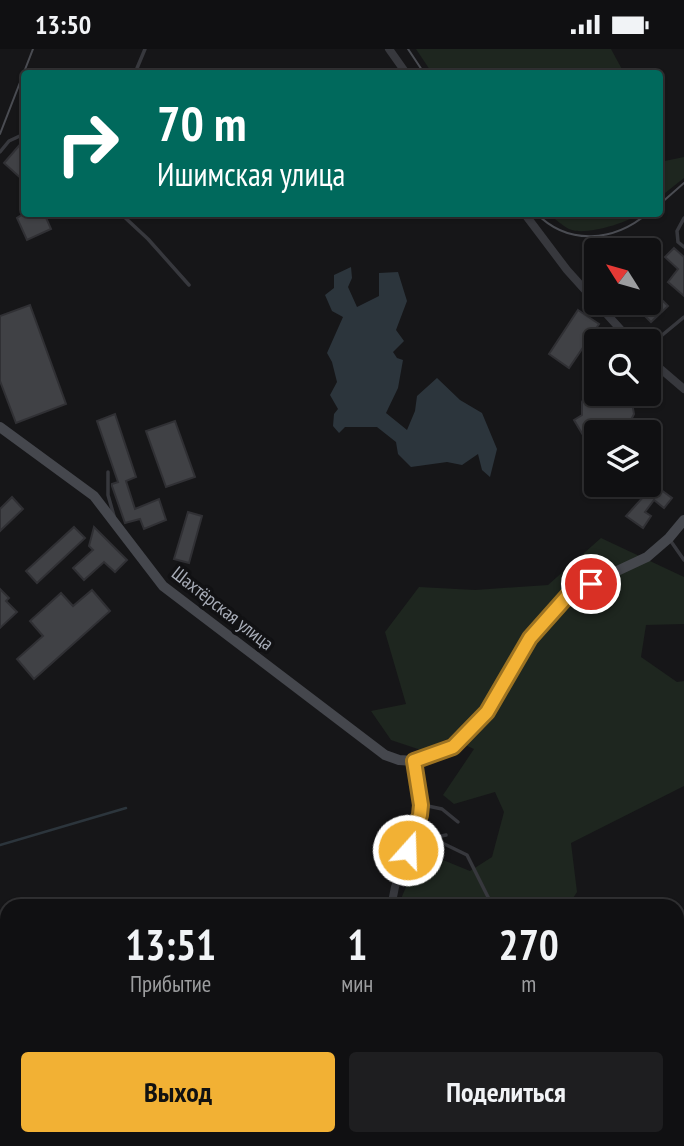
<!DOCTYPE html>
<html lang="ru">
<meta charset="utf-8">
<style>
:root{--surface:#101012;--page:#1e1e20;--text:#f1f3f6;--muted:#9c9d9f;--line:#303032;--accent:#f2b134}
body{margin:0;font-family:"PT Sans Narrow",sans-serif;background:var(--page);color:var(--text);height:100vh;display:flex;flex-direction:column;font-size:26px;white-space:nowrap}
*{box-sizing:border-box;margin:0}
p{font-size:23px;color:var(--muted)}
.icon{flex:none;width:38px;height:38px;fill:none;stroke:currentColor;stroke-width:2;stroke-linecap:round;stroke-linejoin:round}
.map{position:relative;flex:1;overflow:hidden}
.drawer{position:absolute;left:0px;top:850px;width:684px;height:247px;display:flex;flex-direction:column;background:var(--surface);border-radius:21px 21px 0 0;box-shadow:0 2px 5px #0004,0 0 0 2px var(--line)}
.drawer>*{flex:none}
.hud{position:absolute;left:21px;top:21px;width:642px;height:147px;border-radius:7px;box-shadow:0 2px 5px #0004,0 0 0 2px var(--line);background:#00695c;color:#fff;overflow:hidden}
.needle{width:46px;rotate:307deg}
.buttons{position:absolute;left:584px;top:189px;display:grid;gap:14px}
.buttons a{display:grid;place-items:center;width:77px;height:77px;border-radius:7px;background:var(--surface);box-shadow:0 2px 5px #0004,0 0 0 2px var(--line);font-size:35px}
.pin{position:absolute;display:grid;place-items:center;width:60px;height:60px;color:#fff;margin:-30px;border:4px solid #fff;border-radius:50%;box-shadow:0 2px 7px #0007}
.me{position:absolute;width:77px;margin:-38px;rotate:20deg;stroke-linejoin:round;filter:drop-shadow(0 0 5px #0008)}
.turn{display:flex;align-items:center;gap:24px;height:147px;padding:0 21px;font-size:32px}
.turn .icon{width:91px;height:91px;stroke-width:2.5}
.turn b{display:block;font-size:49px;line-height:60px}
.eta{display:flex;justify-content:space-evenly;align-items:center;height:119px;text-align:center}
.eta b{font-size:42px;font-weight:700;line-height:49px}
.primary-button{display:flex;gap:14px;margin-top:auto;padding:14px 21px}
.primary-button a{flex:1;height:80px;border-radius:7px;background:var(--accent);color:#111;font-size:28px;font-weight:700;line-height:80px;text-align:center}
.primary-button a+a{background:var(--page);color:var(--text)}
.status{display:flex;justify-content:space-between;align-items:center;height:49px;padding:0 35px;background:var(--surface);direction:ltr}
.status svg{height:19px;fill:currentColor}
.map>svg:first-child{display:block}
.green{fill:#1e261f}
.water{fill:#2c353c}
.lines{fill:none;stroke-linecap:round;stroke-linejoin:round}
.stream{stroke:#2c353c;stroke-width:2.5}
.building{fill:#404145;stroke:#303034;stroke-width:2}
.lane{stroke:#37383d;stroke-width:3.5}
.street{stroke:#37383d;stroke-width:8}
.secondary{stroke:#45474d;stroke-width:10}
.tram{stroke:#4a4c52;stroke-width:2}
.route-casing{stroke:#9d7322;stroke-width:18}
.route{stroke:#f2b134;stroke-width:12}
.labels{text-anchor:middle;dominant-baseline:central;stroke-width:7;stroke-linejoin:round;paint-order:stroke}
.street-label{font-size:19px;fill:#a8adb8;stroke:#111113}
</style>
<div class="status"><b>13:50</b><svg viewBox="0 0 49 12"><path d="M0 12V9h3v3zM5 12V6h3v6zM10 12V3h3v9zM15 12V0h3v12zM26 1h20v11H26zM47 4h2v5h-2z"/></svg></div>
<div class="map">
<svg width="684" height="1097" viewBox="0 0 684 1097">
<rect width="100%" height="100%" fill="#161618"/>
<g class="green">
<polygon points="416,0 611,0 624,24 432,24"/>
<polygon points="684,108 684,129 660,148 660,113"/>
<path d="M548,165L639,164V165C627,174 587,186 572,181C564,179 555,169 548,165Z"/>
<polygon points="601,489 684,528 684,575 646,576 641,608 677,633 684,632 684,737 571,794 577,843 568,857 398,857 421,802 470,822 492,808 504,763 495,743 454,755 443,746 474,700 450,689 421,701 391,691 371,662 406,655 385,583 419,538 475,541 548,536"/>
<polygon points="677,988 684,989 684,1097 491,1097 491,1090 677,1090"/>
</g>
<polygon class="water" points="351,218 352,229 348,238 357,258 379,247 379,224 398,223 407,252 396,281 404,292 393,303 397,309 403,311 398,339 386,364 407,381 415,362 417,347 437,329 460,351 482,364 497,400 490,428 482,421 478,405 462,416 447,413 411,418 398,405 396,393 377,378 345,378 339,384 333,377 334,365 338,360 330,346 337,333 332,313 327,304 343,268 332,262 325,246 334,239 334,226"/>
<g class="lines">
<polyline class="stream" points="0,796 126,759"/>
</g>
<g class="building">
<polygon points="24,91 24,132 4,114"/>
<polygon points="25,164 44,164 51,180 27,191 17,169"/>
<polygon points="674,199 684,208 684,247 668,233 678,220 665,208"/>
<polygon points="649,238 668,257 651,273 632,254 649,254"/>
<polygon points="30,256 66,355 16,374 0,332 0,267"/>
<polygon points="578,261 599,275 569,319 549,305"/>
<polygon points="597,336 597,345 629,345 631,347 634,365 630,373 619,383 597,383 590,381 583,386 574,371 582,366 582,353 586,345"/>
<polygon points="115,365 136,428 126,432 135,460 159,450 166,471 144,480 140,470 125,474 112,437 112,435 118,433 97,372"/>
<polygon points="175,372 195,428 166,438 146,382"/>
<polygon points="649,432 672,449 664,459 654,451 645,463 651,467 643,479 626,467 646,445 633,436 649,436"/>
<polygon points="12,448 23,460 0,482 0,460"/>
<polygon points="188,463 202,467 189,514 174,510"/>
<polygon points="74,478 85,489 37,534 26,522"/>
<polygon points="94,478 127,511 115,523 104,513 84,531 73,519 93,501 89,497"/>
<polygon points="0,540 9,549 6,552 17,563 0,579"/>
<polygon points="92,541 110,562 34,630 17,610 43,587 30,572 61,544 73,557"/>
</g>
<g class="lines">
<g class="lane">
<polyline points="135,24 145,0"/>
<polyline points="0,103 9,92 24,85"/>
<polyline points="120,164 148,190 189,236"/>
<polyline points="684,169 677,182 678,193 684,198"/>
<polyline points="649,297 684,268"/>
<polyline points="108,423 108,446 114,467"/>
<polyline points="670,491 684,511"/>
<polyline points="423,756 442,760 458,773"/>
<polyline points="414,782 432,789 446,786"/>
<polyline points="432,789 467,806 493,858"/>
</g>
<g class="street">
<polyline points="389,0 406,24"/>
<polyline points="524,164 567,221 631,292"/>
<polyline points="649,310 684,340"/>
<polyline points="391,858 395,838 420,766 421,756 414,712"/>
<polyline points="0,916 7,911"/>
<polyline points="0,942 7,955"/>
<polyline points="0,1058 7,1052"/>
<polyline points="91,1090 95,1097"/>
<polyline points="150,1090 155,1097"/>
<polyline points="385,1090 385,1097"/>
</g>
<g class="secondary">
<polyline points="0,378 94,447 163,537 385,706 399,711 414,712 453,698 487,663 530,589 570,544 647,508 669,489 684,471"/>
<polyline points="677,1080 684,1076"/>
<polyline points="650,1097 660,1090"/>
</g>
<g class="tram">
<polyline points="408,0 424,24"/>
<polyline points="0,85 33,0"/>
<polyline points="660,155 684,134"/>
<path d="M536,164C568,197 614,193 648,164"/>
</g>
</g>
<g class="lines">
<g class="route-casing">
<polyline id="route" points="408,801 420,766 421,756 414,712 453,698 487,663 530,589 570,544 591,535"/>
</g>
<use href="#route" class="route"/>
</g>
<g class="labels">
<g class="street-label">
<text transform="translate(223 559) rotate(38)">Шахтёрская улица</text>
</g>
</g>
</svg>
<div class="buttons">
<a><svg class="needle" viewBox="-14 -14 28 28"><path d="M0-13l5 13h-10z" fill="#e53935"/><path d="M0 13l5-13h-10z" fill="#9c9d9f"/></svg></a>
<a><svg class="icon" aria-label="search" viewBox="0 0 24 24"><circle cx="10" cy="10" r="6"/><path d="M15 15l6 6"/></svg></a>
<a><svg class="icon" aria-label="layers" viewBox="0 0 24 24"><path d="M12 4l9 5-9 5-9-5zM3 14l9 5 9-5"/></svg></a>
</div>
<div class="pin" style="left:591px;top:535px;background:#d93025"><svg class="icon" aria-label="arrive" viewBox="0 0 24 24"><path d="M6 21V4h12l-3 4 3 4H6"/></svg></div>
<svg class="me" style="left:408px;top:801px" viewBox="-20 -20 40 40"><circle r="17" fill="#f2b134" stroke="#fff" stroke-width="3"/><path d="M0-11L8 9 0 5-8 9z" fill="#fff"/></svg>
<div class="hud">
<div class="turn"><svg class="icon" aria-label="right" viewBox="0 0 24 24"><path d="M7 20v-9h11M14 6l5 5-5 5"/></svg><div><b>70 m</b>Ишимская улица</div></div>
</div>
<section class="drawer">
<div class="eta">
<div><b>13:51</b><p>Прибытие</p></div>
<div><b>1</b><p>мин</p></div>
<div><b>270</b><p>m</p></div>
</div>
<div class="primary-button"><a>Выход</a><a>Поделиться</a></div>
</section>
</div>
